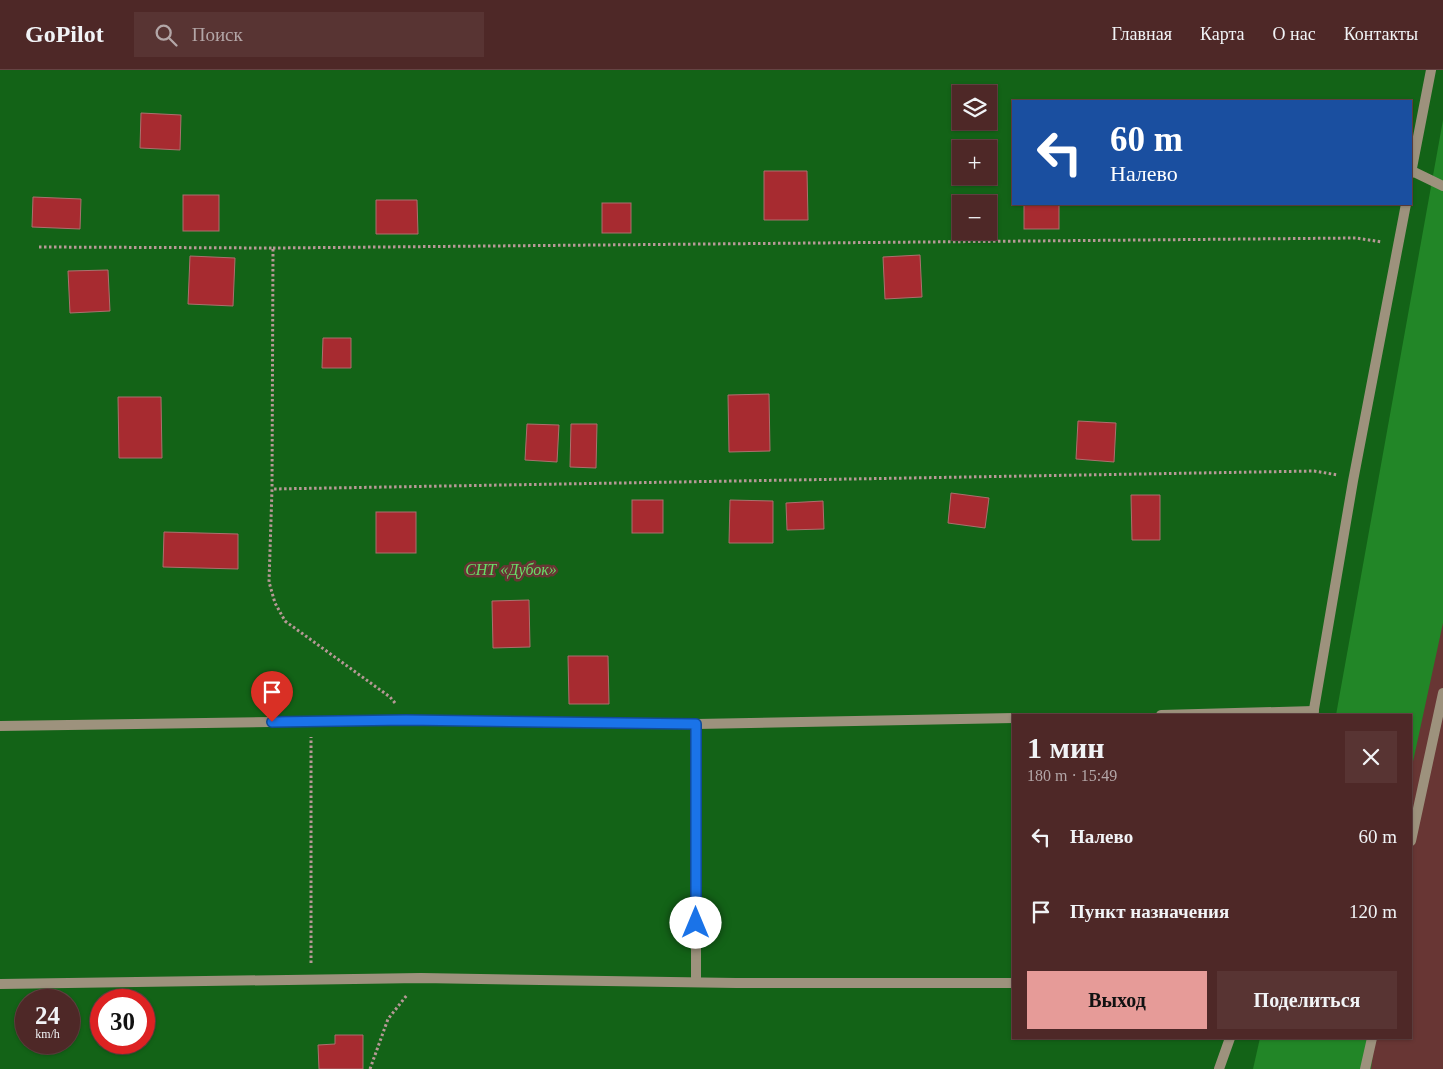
<!DOCTYPE html>
<html lang="ru">
<meta charset="utf-8">
<style>
:root{--surface:#4e2827;--page:#583433;--text:#f1f3f6;--muted:#b3a6a7;--line:#654444;--accent:#e69b98}
body{margin:0;font-family:Georgia,serif;background:var(--page);color:var(--text);height:100vh;display:flex;flex-direction:column;font-size:19px;white-space:nowrap}
*{box-sizing:border-box;margin:0}
p{font-size:16px;color:var(--muted)}
.icon{flex:none;width:28px;height:28px;fill:none;stroke:currentColor;stroke-width:2;stroke-linecap:round;stroke-linejoin:round}
.map{position:relative;flex:1;overflow:hidden}
.details{position:absolute;left:1012px;top:644px;width:400px;height:325px;display:flex;flex-direction:column;background:var(--surface);border-radius:0px;box-shadow:0 1px 4px #0004,0 0 0 1px var(--line)}
.details>*{flex:none}
.guide{position:absolute;left:1012px;top:30px;width:400px;height:105px;border-radius:0px;box-shadow:0 1px 4px #0004,0 0 0 1px var(--line);background:#1a4fa0;color:#fff;overflow:hidden}
.buttons{position:absolute;left:952px;top:15px;display:grid;gap:10px}
.buttons a{display:grid;place-items:center;width:45px;height:45px;border-radius:0px;background:var(--surface);box-shadow:0 1px 4px #0004,0 0 0 1px var(--line);font-size:25px}
.speed{position:absolute;left:15px;top:919px;display:flex;gap:10px;font-size:25px;font-weight:700;text-align:center}
.speed>*{display:grid;place-content:center;width:65px;height:65px;border-radius:50%;background:var(--surface);box-shadow:0 1px 4px #0004,0 0 0 1px var(--line);line-height:1}
.speed small{font-size:12px;font-weight:400}
.speed .limit{border:8px solid #d22;background:#fff;color:#111}
.pin{position:absolute;display:grid;place-items:center;width:42px;height:42px;color:#fff;margin:-51px -21px;border-radius:50% 50% 50% 0;rotate:-45deg;box-shadow:0 0 5px #0007}
.pin .icon{rotate:45deg}
.me{position:absolute;width:55px;margin:-28px;rotate:0deg;stroke-linejoin:round;filter:drop-shadow(0 0 4px #0008)}
.turn{display:flex;align-items:center;gap:18px;height:105px;padding:0 15px;font-size:22px}
.turn .icon{width:65px;height:65px;stroke-width:2.5}
.turn b{display:block;font-size:35px;line-height:42px}
.round{display:grid;place-items:center;flex:none;width:52px;height:52px;border-radius:0px;background:var(--page)}
.summary{display:flex;align-items:center;justify-content:space-between;height:85px;padding:0 15px}
h1{font-size:30px;font-weight:800;line-height:38px}
.action{display:flex;gap:10px;margin-top:auto;padding:10px 15px}
.action a{flex:1;height:58px;border-radius:0px;background:var(--accent);color:#111;font-size:20px;font-weight:800;line-height:58px;text-align:center}
.action a+a{background:var(--page);color:var(--text)}
ul{padding:0;list-style:none}
li{display:flex;align-items:center;gap:15px;height:75px;padding:0 15px}
li div{flex:1}
li b{display:block;font-size:19px}
li em{font-style:normal}
header{display:flex;align-items:center;gap:30px;box-sizing:border-box;height:70px;padding:0 25px;background:var(--surface);border-bottom:1px solid var(--line)}
header strong{font-size:24px}
nav{display:flex;gap:28px;margin-inline-start:auto;font-size:18px}
.search{width:350px;height:45px;background:var(--page);display:flex;align-items:center;gap:12px;box-sizing:border-box;padding:0 18px;border-radius:0px;color:var(--muted);font-size:19px}
.map>svg:first-child{display:block}
.green{fill:#136317;fill-rule:evenodd}
.forest{fill:#228627}
.building{fill:#a72b30;stroke:#aa716e}
.lines{fill:none;stroke-linecap:round;stroke-linejoin:round}
.path{stroke:#b79997;stroke-width:3;stroke-dasharray:2.5 2.5;stroke-linecap:butt}
.minor{stroke:#9d927d;stroke-width:10}
.route-casing{stroke:#114b97;stroke-width:12}
.route{stroke:#1a73e8;stroke-width:9}
.labels{text-anchor:middle;dominant-baseline:central;stroke-width:5;stroke-linejoin:round;paint-order:stroke}
.park-label{font-size:16px;font-style:italic;fill:#68dd68;stroke:#683634}
</style>
<header>
<strong>GoPilot</strong>
<div class="search"><svg class="icon" aria-label="search" viewBox="0 0 24 24"><circle cx="10" cy="10" r="6"/><path d="M15 15l6 6"/></svg>Поиск</div>
<nav><a>Главная</a><a>Карта</a><a>О нас</a><a>Контакты</a></nav>
</header>
<div class="map">
<svg width="1443" height="999" viewBox="0 0 1443 999">
<rect width="100%" height="100%" fill="#683634"/>
<path class="green" d="M0,0H1443V221L1359,645H1014V968H1296L1290,999H0ZM961,24H989V51H961ZM1014,31H1411V134H1014ZM961,79H989V106H961ZM961,134H989V161H961ZM26,930H69V972H26ZM101,930H144V972H101Z"/>
<g class="forest">
<polygon points="1443,50 1443,553 1411,701 1411,645 1336,645"/>
<polygon points="1260,968 1375,968 1371,999 1253,999"/>
</g>
<g class="building">
<polygon points="141,43 181,45 180,80 140,78"/>
<polygon points="764,101 807,101 808,150 764,150"/>
<rect x="183" y="125" width="36" height="36"/>
<polygon points="33,127 81,129 80,159 32,157"/>
<polygon points="376,130 417,130 418,164 376,164"/>
<rect x="602" y="133" width="29" height="30"/>
<rect x="1024" y="134" width="35" height="25"/>
<polygon points="920,185 922,227 885,229 883,187"/>
<polygon points="190,186 235,188 233,236 188,234"/>
<polygon points="108,200 110,241 70,243 68,201"/>
<polygon points="323,268 351,268 351,298 322,298"/>
<polygon points="769,324 770,381 729,382 728,325"/>
<polygon points="118,327 161,327 162,388 119,388"/>
<polygon points="1078,351 1116,353 1114,392 1076,389"/>
<polygon points="527,354 559,355 557,392 525,390"/>
<polygon points="571,354 597,354 596,398 570,397"/>
<polygon points="951,423 989,428 985,458 948,453"/>
<polygon points="1131,425 1160,425 1160,470 1132,470"/>
<rect x="632" y="430" width="31" height="33"/>
<polygon points="730,430 773,431 773,473 729,473"/>
<polygon points="823,431 824,459 787,460 786,433"/>
<rect x="376" y="442" width="40" height="41"/>
<polygon points="164,462 238,464 238,499 163,497"/>
<polygon points="529,530 530,577 493,578 492,531"/>
<polygon points="568,586 608,586 609,634 569,634"/>
<polygon points="335,965 363,965 363,999 319,999 318,975 335,974"/>
</g>
<g class="lines">
<g class="path">
<polyline points="39,177 273,178 272,419"/>
<polyline points="273,178 1356,168 1382,172"/>
<polyline points="395,633 390,627 285,551 275,533 269,512 272,419 1314,401 1338,405"/>
<polyline points="311,893 311,667"/>
<polyline points="370,999 388,949 407,925"/>
</g>
<g class="minor">
<polyline points="1412,101 1443,116"/>
<polyline points="1411,103 1431,0"/>
<polyline points="1161,645 1314,641"/>
<polyline points="1313,645 1353,411 1406,134"/>
<polyline points="696,654 696,912"/>
<polyline points="0,656 406,650 696,654 1014,648"/>
<polyline points="1411,771 1443,623"/>
<polyline points="0,914 421,908 736,913 1014,913"/>
<polyline points="1219,999 1230,968"/>
<polyline points="1365,999 1372,968"/>
</g>
</g>
<g class="lines">
<g class="route-casing">
<polyline id="route" points="272,652 406,650 696,654 696,853"/>
</g>
<use href="#route" class="route"/>
</g>
<g class="labels">
<g class="park-label">
<text x="511" y="499">СНТ «Дубок»</text>
</g>
</g>
</svg>
<div class="buttons">
<a><svg class="icon" aria-label="layers" viewBox="0 0 24 24"><path d="M12 4l9 5-9 5-9-5zM3 14l9 5 9-5"/></svg></a>
<a>+</a>
<a>−</a>
</div>
<div class="speed"><div>24<small>km/h</small></div><div class="limit">30</div></div>
<div class="pin" style="left:272px;top:652px;background:#d93025"><svg class="icon" aria-label="arrive" viewBox="0 0 24 24"><path d="M6 21V4h12l-3 4 3 4H6"/></svg></div>
<svg class="me" style="left:696px;top:853px" viewBox="-20 -20 40 40"><circle r="19" fill="#fff"/><path d="M0-13L10 11 0 6-10 11z" fill="#1a73e8"/></svg>
<div class="guide">
<div class="turn"><svg class="icon" aria-label="left" viewBox="0 0 24 24"><path d="M17 20v-9H6M10 6l-5 5 5 5"/></svg><div><b>60 m</b>Налево</div></div>
</div>
<section class="details">
<div class="summary"><div><h1>1 мин</h1><p>180 m · 15:49</p></div><a class="round"><svg class="icon" aria-label="close" viewBox="0 0 24 24"><path d="M6 6l12 12M18 6L6 18"/></svg></a></div>
<ul>
<li><svg class="icon" aria-label="left" viewBox="0 0 24 24"><path d="M17 20v-9H6M10 6l-5 5 5 5"/></svg><div><b>Налево</b></div><em>60 m</em></li>
<li><svg class="icon" aria-label="arrive" viewBox="0 0 24 24"><path d="M6 21V4h12l-3 4 3 4H6"/></svg><div><b>Пункт назначения</b></div><em>120 m</em></li>
</ul>
<div class="action"><a>Выход</a><a>Поделиться</a></div>
</section>
</div>
